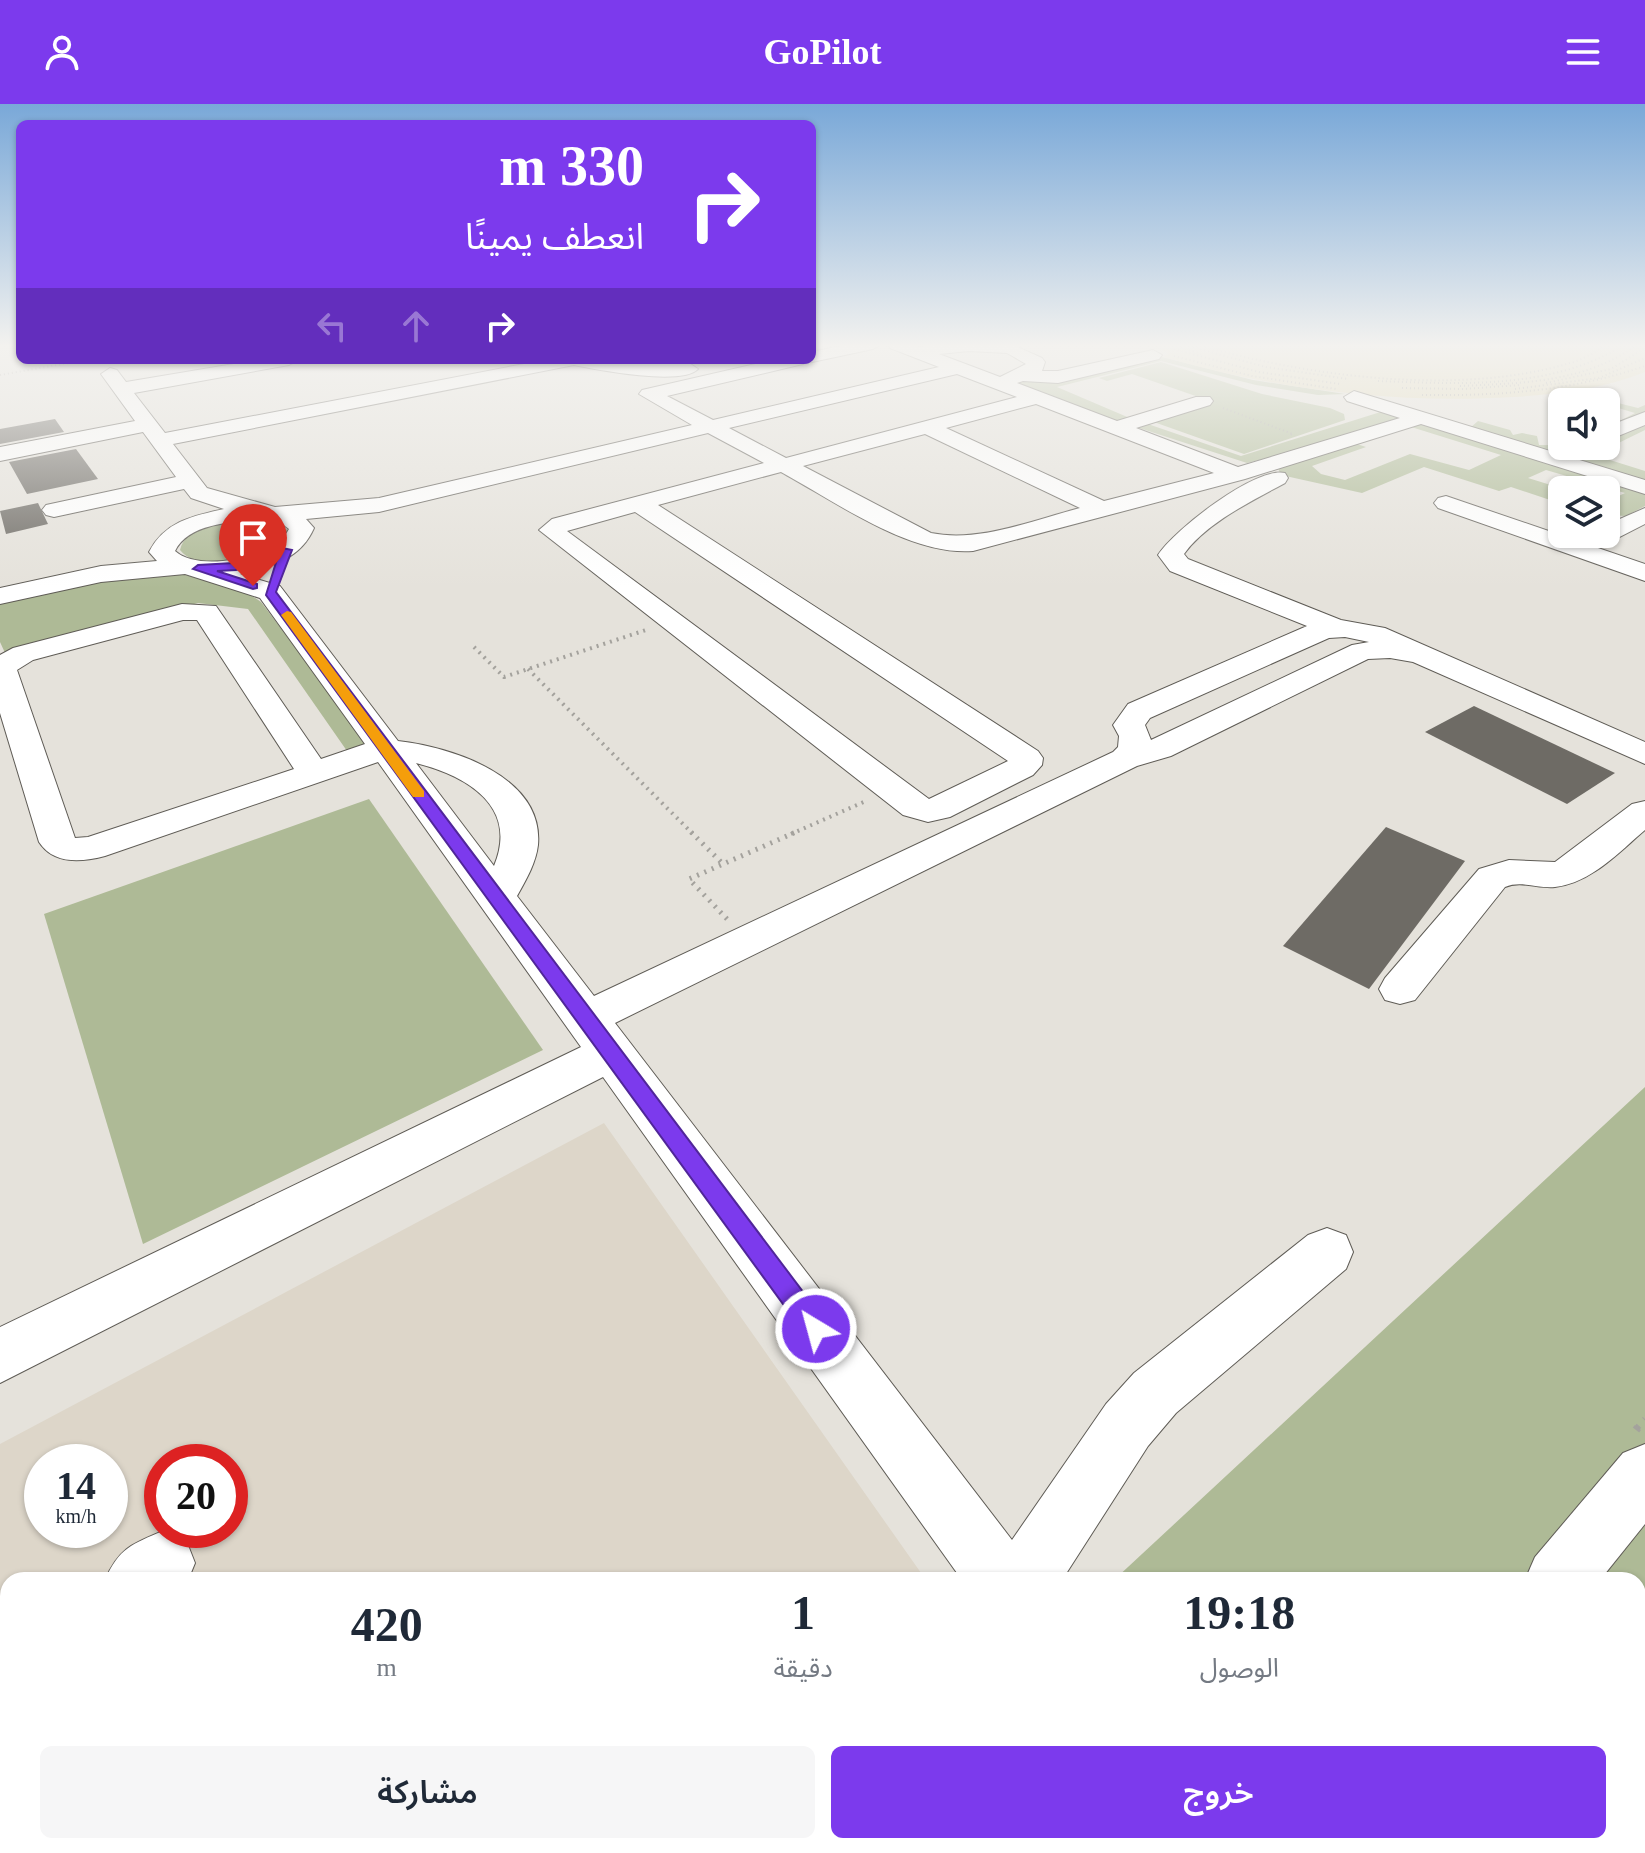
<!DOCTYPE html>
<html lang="ar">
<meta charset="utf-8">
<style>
:root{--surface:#fff;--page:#f6f6f7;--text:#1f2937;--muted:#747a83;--accent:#7c3aed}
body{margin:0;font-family:"Times New Roman","Noto Sans Arabic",serif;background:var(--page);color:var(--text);direction:rtl;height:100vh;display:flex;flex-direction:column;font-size:30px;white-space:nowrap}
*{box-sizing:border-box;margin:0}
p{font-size:26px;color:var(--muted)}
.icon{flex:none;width:44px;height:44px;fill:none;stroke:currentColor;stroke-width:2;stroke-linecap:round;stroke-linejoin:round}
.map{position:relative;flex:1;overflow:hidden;direction:ltr}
.details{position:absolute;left:0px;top:1468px;width:1646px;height:282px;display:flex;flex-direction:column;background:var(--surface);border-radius:24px 24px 0 0;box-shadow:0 2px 6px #0004;direction:rtl}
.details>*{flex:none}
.top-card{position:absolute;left:16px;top:16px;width:800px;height:244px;border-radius:12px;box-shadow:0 2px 6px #0004;direction:rtl;background:#7c3aed;color:#fff;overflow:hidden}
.fabs{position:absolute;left:1548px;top:284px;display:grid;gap:16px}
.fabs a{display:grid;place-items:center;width:72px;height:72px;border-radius:12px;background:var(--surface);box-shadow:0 2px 6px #0004;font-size:40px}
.speed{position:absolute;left:24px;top:1340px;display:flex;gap:16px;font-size:40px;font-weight:700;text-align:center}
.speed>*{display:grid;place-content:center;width:104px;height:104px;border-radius:50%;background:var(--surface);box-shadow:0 2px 6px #0004;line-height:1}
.speed small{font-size:20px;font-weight:400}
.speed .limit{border:12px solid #d22;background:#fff;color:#111}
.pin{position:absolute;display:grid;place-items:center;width:68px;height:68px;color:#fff;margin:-82px -34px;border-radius:50% 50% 50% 0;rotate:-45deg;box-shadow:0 0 8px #0007}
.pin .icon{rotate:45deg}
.me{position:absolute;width:88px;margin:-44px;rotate:323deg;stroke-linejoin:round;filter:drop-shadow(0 0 6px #0008)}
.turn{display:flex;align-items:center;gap:28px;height:168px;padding:0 40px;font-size:36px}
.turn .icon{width:104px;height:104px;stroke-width:2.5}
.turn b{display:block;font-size:56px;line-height:68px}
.lanes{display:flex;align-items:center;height:76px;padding:0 40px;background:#0003;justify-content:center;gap:40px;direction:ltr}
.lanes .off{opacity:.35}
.eta{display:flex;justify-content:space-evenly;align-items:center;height:136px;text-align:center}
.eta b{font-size:48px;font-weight:600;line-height:56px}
.button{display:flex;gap:16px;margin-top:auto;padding:16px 40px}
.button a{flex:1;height:92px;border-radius:12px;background:var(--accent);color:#fff;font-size:32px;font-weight:600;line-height:92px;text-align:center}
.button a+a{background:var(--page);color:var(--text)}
header{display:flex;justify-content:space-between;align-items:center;height:104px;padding:0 40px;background:var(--accent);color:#fff;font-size:36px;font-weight:600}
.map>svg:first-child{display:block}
.built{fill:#ddd6c9;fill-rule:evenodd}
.green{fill:#aeba96}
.sand{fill:#e2d9b4}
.building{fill:#6e6b65}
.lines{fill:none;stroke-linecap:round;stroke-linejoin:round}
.minor-casing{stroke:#5f5c56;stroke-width:2}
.path-far4{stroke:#a4a29d;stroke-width:2;stroke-dasharray:1 3;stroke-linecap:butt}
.path-far3{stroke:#a4a29d;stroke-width:4;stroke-dasharray:2 5;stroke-linecap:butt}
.path-far2{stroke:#a4a29d;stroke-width:5;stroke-dasharray:2 6;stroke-linecap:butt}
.path-far1{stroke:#a4a29d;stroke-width:6;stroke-dasharray:3 8;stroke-linecap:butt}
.path{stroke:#a4a29d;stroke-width:8;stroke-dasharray:3 10;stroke-linecap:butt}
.minor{fill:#fff;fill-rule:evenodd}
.route{fill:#7c3aed;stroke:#51269a;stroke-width:2}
.slow{fill:#f59e0b}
</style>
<header><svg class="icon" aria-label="menu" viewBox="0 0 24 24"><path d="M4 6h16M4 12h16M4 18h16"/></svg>GoPilot<svg class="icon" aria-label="person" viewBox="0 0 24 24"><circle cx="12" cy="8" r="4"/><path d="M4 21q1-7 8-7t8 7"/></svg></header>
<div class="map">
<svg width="1645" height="1749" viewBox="0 0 1645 1749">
<rect width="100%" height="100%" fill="#e5e2db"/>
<path class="built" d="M604,1019L926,1476H8V1742H756L748,1749H0V1340ZM42,1358H110V1426H42ZM162,1358H230V1426H162Z"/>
<g class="green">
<polygon points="1158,252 1253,276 1345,290 1318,291 1256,281 1161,257 1057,283 1132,315 1121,318 1016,279"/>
<polygon points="1161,258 1262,290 1330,304 1344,310 1345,316 1244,350 1151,317 1213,298 1132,270 1107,277 1099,274"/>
<polygon points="1602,295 1638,304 1645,301 1645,326 1594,351 1645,367 1645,376 1470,324 1478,317 1510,326 1513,331 1522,329 1537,332 1539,341 1606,342 1606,324 1635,309 1598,298"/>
<polygon points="1390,305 1414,310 1300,346 1247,359 1133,322 1142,318 1241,352"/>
<polygon points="1415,318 1435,318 1645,385 1645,402 1626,412 1606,411 1606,398 1625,389 1546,366 1528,374 1567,386 1562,386 1562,400 1511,383 1499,387 1424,363 1362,389 1281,371 1277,362 1351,338 1366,343 1312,362 1321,370 1345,376 1410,350 1469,366 1501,351 1408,322"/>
<path d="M244,414L276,417L289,427C284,433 278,442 271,445C249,456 198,469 180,446C186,421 223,418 244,414Z"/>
<path d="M157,468C193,471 231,476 261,498L369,640L347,647L248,505L198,499L6,551L0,538V497L80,477Z"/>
<polygon points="369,695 543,946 143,1140 44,810"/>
<polygon points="1645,983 1645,1749 820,1749 827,1742 1638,1742 1638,1476 1114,1476"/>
</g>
<path class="sand" d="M1143,240H1645V268C1603,285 1558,290 1514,293C1395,300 1277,286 1164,253L1169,249Z"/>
<g class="building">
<polygon points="55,315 64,328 0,340 0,325"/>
<polygon points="76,345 98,375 27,390 9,358"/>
<polygon points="38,399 48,420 6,430 0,407"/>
<polygon points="1474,602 1615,669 1567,700 1425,628"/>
<polygon points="1386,723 1465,757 1369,885 1283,842"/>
</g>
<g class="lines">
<g class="minor-casing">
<g id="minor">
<path d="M850,240H882L873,245L812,258L806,257L803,260L667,292L713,316L939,263L890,244L888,240H911L920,243L940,240H1011L1042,254L1045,258L1042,267H1058L1153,246L1162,251L1159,255L1058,279L1023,277L1017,279L1117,317L1196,293H1210L1213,297L1210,301L1136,324L1238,363L1400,314L1347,297L1344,293L1354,287L1645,376V390L1421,320L1245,375L973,447C910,452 836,398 781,368L658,401L1038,647L1043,654L1042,661L1033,671L950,713L928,718L903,711L539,426L552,415L764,359L708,329L379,408L306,415L314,424C300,456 271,462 240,470L280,482L398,637C451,643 544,672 538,741C536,759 526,776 517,792L594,892L1113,648L1118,643L1119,632L1113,621L1128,600L1307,522L1170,467L1158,451C1174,426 1256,362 1285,369L1288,374L1285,379C1252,397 1206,419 1184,450L1188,455L1341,516L1385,524L1645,638V660L1413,558L1390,554L1368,555L1171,652L1137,662L615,919L1012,1436L1106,1300L1134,1269L1308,1131L1327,1124L1346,1131L1353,1148L1346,1165L1176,1309L1148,1342L1062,1476H962L603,973L0,1279V1223L581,943L378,658L105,752C82,758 54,761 39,738L0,609V551L13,544L182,500L216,502L321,655L365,640L260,494L185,470L101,478L0,500V484L101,462L157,457L149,448C165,417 193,412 224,405L191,394L184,385L54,413L46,411L42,406L46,401L176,373L143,328L0,357V343L135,317L101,270L110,264L117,266L126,278L257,256H298L289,261L134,289L165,329L545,256H604L627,260L689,259L698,265C682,282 598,266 574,261L173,340L207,384L275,403L379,394L692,321L639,290L642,286L773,256H812V248ZM969,247L1007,249L1026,260L1000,273L939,250ZM957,270L1017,293L786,354L729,324ZM1036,300L1214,369L1104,397L946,324ZM925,330L1080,404C1033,416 979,439 931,429L803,362ZM635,408L1008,657L929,695L567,427ZM256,416L281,419L289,425C275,454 199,469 175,447C188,420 230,418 256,416ZM183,516H197L294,665L88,733L75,734L17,566L33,556ZM1345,533L1369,538L1352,541L1151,636L1145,621L1150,614L1329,534ZM416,659C467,672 519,702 494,762Z"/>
<polygon points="1645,308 1645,321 1606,337 1606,323"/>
<polygon points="1446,392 1575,436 1588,430 1606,430 1606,421 1645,404 1645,420 1598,444 1645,460 1645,477 1438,404 1434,399 1438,394"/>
<path d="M1645,697V726C1619,748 1591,779 1555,783C1539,785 1521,776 1505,783L1415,896L1400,900L1385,896L1379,885L1385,874L1479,765L1509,756L1555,758L1632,700Z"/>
<polygon points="1645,1340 1645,1420 1600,1476 1525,1476 1535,1453 1623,1349"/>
<path d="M163,1427L186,1436L195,1459L188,1476H105C119,1444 132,1440 163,1427Z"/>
<polygon points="1645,1510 1645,1584 1638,1587 1638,1513"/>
<polygon points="8,1579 8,1651 0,1654 0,1582"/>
<polygon points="58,1742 134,1742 135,1749 59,1749"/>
<polygon points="478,1742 559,1742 556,1749 475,1749"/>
<polygon points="1161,1742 1240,1742 1243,1749 1164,1749"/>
<polygon points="1299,1742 1378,1742 1375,1749 1296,1749"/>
<polygon points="1458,1742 1536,1742 1533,1749 1455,1749"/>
</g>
</g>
<g class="path-far4">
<polyline points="1170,240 1201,250"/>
<polyline points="1181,240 1266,263 1348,275"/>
<path d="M1194,240C1306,272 1456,293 1570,259C1583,256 1596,247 1608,240"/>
<polyline points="1174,245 1259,268 1340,280"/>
<polyline points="1174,252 1252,272 1336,285"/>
<polyline points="0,271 86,256"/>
<path d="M1378,277C1460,280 1554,286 1625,240"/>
<polyline points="1546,279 1611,265 1645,244"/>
<path d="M1460,282C1523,279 1585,279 1638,240"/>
<polyline points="1402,284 1464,285 1520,281"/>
<polyline points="1515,285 1599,274 1645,254"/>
<path d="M1422,291C1499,292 1572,287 1645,262"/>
<polyline points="1223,304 1293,330 1289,331"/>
</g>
<g class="path-far3">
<polyline points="474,543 504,573 646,526"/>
<polyline points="528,565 693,730"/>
<polyline points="791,730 866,697"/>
</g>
<g class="path-far2">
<polyline points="691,728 723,760"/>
<polyline points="727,815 689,775 796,728"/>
</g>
<polyline class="path-far1" points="1637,1324 1645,1315"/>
<g class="path">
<polyline points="1636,1326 1639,1322"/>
<polyline points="1638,1626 1645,1623"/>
<polyline points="1124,1742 1124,1749"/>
</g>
<use href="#minor" class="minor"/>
</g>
<linearGradient id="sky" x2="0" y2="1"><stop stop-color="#79a8d8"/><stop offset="0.5" stop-color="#f3f2ef"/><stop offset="1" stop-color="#f3f2ef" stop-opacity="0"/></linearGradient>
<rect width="1645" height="484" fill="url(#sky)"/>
<polygon class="route" points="282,444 292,446 276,488 825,1217 828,1225 825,1233 816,1236 807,1233 266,491 278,452 236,466 217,467 257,480 257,484 253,485 193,465 198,461 234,459"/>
<polygon class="slow" points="287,507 291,508 424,687 424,693 413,693 281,511"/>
</svg>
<div class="fabs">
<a><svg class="icon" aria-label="sound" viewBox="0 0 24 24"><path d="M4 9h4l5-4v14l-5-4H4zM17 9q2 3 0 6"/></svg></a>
<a><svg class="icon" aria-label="layers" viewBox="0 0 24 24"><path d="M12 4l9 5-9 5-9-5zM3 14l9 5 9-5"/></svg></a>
</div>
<div class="speed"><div>14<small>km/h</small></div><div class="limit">20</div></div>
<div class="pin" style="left:253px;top:482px;background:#d93025"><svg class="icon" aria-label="arrive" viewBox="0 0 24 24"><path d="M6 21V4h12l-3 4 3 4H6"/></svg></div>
<svg class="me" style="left:816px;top:1225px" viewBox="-20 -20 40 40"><circle r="17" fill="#7c3aed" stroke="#fff" stroke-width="3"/><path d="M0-11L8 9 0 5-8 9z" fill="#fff"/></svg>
<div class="top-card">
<div class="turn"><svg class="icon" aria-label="right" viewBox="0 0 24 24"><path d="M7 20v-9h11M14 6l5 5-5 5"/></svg><div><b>330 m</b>انعطف يمينًا</div></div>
<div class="lanes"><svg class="icon off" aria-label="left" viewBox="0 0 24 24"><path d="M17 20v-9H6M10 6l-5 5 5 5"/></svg><svg class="icon off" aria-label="ahead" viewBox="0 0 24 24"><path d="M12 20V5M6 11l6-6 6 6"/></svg><svg class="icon" aria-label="right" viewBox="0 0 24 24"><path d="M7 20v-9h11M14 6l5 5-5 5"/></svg></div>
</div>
<section class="details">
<div class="eta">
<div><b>19:18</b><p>الوصول</p></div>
<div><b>1</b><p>دقيقة</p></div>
<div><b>420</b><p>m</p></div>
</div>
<div class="button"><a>خروج</a><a>مشاركة</a></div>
</section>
</div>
